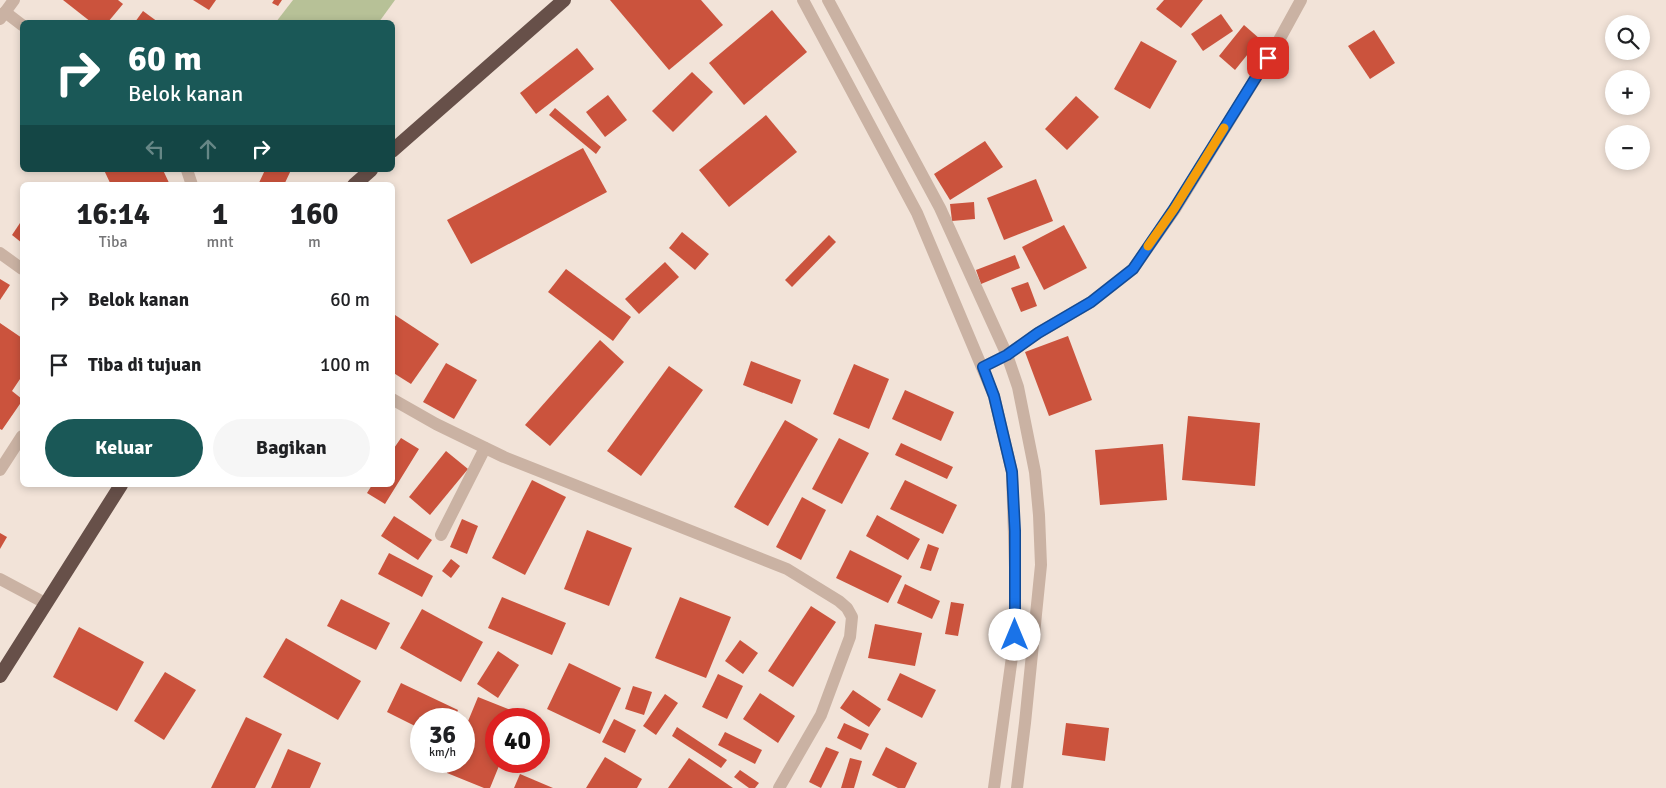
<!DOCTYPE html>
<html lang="id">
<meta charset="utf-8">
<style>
:root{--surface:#fff;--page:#f6f6f6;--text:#202124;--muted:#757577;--accent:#1a5857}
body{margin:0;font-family:Signika,sans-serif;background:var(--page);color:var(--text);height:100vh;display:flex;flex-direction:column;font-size:19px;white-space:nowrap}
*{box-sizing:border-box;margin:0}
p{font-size:16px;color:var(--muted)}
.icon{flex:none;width:28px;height:28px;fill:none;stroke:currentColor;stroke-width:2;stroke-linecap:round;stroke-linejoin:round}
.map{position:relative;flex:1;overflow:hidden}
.drawer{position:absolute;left:20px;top:182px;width:375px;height:305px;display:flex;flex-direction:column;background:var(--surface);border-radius:8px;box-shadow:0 2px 8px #0003}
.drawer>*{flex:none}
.banner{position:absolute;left:20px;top:20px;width:375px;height:152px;border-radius:8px;box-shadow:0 2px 8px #0003;background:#1a5857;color:#fff;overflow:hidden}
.controls{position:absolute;left:1605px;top:15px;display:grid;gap:10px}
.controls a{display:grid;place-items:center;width:45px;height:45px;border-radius:50%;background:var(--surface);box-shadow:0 2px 8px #0003;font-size:25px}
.speed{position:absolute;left:410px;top:708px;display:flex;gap:10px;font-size:25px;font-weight:700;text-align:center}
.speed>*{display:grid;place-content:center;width:65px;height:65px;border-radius:50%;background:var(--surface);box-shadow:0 2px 8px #0003;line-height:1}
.speed small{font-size:12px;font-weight:400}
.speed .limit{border:8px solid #d22;background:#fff;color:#111}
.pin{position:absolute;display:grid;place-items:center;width:42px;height:42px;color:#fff;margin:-21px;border-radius:10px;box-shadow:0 2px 8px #0006}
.me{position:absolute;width:55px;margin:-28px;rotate:0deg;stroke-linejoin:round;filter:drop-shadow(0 0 4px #0008)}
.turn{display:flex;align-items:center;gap:18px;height:105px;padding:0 25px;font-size:22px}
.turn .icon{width:65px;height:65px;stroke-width:2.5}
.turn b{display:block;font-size:35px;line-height:42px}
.lanes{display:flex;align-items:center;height:48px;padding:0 25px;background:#0003;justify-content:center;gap:25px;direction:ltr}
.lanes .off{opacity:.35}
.eta{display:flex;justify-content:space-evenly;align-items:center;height:85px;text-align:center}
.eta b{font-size:30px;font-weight:700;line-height:35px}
.button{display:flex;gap:10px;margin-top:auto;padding:10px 25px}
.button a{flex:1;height:58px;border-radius:30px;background:var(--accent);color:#fff;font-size:20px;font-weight:700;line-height:58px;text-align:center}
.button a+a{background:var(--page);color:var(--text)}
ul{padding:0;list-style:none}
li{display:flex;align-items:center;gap:15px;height:65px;padding:0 25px}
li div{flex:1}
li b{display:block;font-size:19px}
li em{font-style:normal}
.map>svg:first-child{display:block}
.green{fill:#b7c197}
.building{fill:#cb533d}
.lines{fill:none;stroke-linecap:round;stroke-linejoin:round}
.minor{stroke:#cab2a3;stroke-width:12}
.tertiary{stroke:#cab2a3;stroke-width:12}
.trunk{stroke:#675049;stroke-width:14}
.route-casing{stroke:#114b97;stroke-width:12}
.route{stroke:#1a73e8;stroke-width:9}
.slow{stroke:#f59e0b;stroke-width:9}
</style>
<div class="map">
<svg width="1666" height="788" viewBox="0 0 1666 788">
<rect width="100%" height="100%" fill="#f2e3d8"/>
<polygon class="green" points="293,0 395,0 379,22 276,22"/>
<g class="building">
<polygon points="63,0 118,0 123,4 108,22 91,22"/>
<polygon points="193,0 216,0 209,10"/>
<polygon points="274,0 282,0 278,6 272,3"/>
<polygon points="610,0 701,0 723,25 669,70"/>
<polygon points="1164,0 1203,0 1181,28 1156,9"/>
<polygon points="772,10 807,52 744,105 709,63"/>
<polygon points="143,11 158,22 135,22"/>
<polygon points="1221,14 1233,31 1203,51 1191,34"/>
<polygon points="1244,25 1260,39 1235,70 1219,56"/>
<polygon points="1374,30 1395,63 1370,79 1348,46"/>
<polygon points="1141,41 1177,61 1150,109 1114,89"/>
<polygon points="577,48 594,69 536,114 520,93"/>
<polygon points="692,72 713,92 673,132 652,111"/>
<polygon points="608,95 627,120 605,137 586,112"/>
<polygon points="1076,96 1099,117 1067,150 1045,129"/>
<polygon points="555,108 601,147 596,154 549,115"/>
<polygon points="766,115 797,152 729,207 699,170"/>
<polygon points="985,141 1003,167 950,200 934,174"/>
<polygon points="583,148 607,192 471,264 447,220"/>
<polygon points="104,170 163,170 170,185 111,185"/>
<polygon points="265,170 291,170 284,185 258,185"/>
<polygon points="1036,179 1053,221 1004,240 987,198"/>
<polygon points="974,202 975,219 952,221 950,204"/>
<polygon points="22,220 22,243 12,235"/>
<polygon points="1064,225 1087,268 1044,290 1022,247"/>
<polygon points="682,232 709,254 695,270 669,248"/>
<polygon points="829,235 836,242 792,287 785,280"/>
<polygon points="1015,255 1020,268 981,284 976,270"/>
<polygon points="665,262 679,277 639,314 625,299"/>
<polygon points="566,269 631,317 613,341 548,292"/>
<polygon points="0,279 10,285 0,300"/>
<polygon points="1028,282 1037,306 1021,312 1011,288"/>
<polygon points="392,313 439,344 411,384 392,372"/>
<polygon points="0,323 22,338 22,376 12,391 22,399 22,401 2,430 0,429"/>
<polygon points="1068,336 1092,400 1049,416 1025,352"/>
<polygon points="600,340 624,362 550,446 525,425"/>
<polygon points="751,361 801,380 792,404 743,385"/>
<polygon points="446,363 477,380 454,419 423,402"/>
<polygon points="854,364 889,379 869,429 833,414"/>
<polygon points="669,366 703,390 641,476 607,451"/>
<polygon points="905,390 954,412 941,441 892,419"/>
<polygon points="1188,416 1260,423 1255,486 1182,480"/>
<polygon points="785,420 818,439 768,526 734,507"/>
<polygon points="401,438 419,449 385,504 367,493 372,485 392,485 392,451"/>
<polygon points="839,438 869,453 842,504 812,489"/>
<polygon points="901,443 953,467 947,479 895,455"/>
<polygon points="1163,444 1167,500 1100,505 1095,450"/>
<polygon points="446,451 468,469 430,515 409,497"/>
<polygon points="532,480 566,497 525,575 492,558"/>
<polygon points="905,480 957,505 943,534 890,509"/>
<polygon points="802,497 826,510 801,560 776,547"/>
<polygon points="877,515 920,539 908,560 866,536"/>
<polygon points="394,516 432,540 418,560 381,536"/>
<polygon points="462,519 478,526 467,554 450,547"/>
<polygon points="587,530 632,548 609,606 564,589"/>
<polygon points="0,533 7,537 0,549"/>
<polygon points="928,544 939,548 931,571 920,568"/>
<polygon points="850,550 902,576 888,603 836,578"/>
<polygon points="389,553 433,576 422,597 378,574"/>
<polygon points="451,559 460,566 451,578 442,571"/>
<polygon points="905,584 940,601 932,619 897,603"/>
<polygon points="502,597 566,623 552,655 488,628"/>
<polygon points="680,597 731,617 706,678 655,658"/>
<polygon points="341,599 390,623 376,650 327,626"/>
<polygon points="951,602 964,604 958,636 945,634"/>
<polygon points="811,606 836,622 793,687 768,671"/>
<polygon points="422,609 483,642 461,682 400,648"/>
<polygon points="875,624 922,633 915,666 868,658"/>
<polygon points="79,627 144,662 117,711 53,677"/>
<polygon points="286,638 361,681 338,720 263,677"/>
<polygon points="740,640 758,653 743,674 725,661"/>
<polygon points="498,651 519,665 498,698 477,684"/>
<polygon points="569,663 621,688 600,734 547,709"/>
<polygon points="165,672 196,690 164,740 134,721"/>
<polygon points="900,673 936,690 922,718 887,700"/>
<polygon points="718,674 743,686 727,719 702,707"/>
<polygon points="401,683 458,710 454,719 421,719 421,729 387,712"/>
<polygon points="633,686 652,692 644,715 625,709"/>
<polygon points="853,690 881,709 869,727 840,708"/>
<polygon points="760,693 795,716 778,743 743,719"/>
<polygon points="665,694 678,703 656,735 643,726"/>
<polygon points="478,697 521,714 519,719 496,719 496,761 501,761 490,788 484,788 447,773 451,761 464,761 464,731"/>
<polygon points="246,717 282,734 255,788 211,788"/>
<polygon points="614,719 636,730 625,753 602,742"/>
<polygon points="844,723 869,734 861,750 837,738"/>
<polygon points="1066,723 1109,728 1105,761 1062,755"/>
<polygon points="677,727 727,760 721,768 672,736"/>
<polygon points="725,732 762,750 755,764 718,745"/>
<polygon points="826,747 839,752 821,788 809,782"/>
<polygon points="886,747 917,763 905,788 898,788 872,775"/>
<polygon points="288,749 321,763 310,788 271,788"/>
<polygon points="605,757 642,779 637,788 586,788"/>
<polygon points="689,758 733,788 668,788"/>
<polygon points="850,758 862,761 854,788 841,788"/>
<polygon points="740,770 759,783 755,788 749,788 734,777"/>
<polygon points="520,774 553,788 514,788"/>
</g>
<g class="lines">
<g class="minor">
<polyline points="5,12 22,25"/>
<polyline points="0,19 14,0"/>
<polyline points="187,170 192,185"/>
<polyline points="0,253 22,269"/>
<polyline points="983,367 1007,355 1038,333 1091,302 1133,269 1175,209 1278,42 1301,0"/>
<polyline points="392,399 436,424 504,457 787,569 839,601 847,608 852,617 850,637 821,715 779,788"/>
<polyline points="0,470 22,436"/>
<polyline points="441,535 485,448"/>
<polyline points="0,579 45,603"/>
</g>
<g class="tertiary">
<polyline points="803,0 917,213 994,396 1012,472 1015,567 1015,635 994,788"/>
<polyline points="828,0 940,208 1007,355 1018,387 1035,472 1039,515 1041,565 1025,723 1017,788"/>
</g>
<g class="trunk">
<polyline points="392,151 564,0"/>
<polyline points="354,185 371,170"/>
<polyline points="0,676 121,485"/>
</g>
</g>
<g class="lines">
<g class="route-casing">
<polyline id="route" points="1015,635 1015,531 1012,472 994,396 983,367 1007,355 1038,333 1091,302 1133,269 1174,209 1268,58"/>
</g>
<use href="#route" class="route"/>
<polyline class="slow" points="1148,246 1174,209 1224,128"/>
</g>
</svg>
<div class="controls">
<a><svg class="icon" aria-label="search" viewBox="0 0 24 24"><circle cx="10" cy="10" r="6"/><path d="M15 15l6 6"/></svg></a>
<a>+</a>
<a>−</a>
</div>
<div class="speed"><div>36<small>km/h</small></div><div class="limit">40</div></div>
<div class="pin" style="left:1268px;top:58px;background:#d93025"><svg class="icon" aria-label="arrive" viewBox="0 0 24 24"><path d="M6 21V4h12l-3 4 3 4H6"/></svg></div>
<svg class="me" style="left:1015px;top:635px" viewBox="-20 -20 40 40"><circle r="19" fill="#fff"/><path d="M0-13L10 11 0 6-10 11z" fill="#1a73e8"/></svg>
<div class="banner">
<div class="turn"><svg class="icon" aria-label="right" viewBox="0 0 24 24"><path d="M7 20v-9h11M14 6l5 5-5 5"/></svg><div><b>60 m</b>Belok kanan</div></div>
<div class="lanes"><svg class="icon off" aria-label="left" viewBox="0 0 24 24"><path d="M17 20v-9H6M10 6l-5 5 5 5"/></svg><svg class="icon off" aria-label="ahead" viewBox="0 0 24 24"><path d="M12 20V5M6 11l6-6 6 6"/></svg><svg class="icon" aria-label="right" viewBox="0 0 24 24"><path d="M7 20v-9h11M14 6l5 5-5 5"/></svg></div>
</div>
<section class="drawer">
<div class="eta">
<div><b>16:14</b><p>Tiba</p></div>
<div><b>1</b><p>mnt</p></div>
<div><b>160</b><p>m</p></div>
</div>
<ul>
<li><svg class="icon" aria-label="right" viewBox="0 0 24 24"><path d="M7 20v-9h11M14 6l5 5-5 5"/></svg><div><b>Belok kanan</b></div><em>60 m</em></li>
<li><svg class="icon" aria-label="arrive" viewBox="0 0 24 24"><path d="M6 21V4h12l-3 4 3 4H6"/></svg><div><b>Tiba di tujuan</b></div><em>100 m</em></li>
</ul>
<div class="button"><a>Keluar</a><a>Bagikan</a></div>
</section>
</div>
